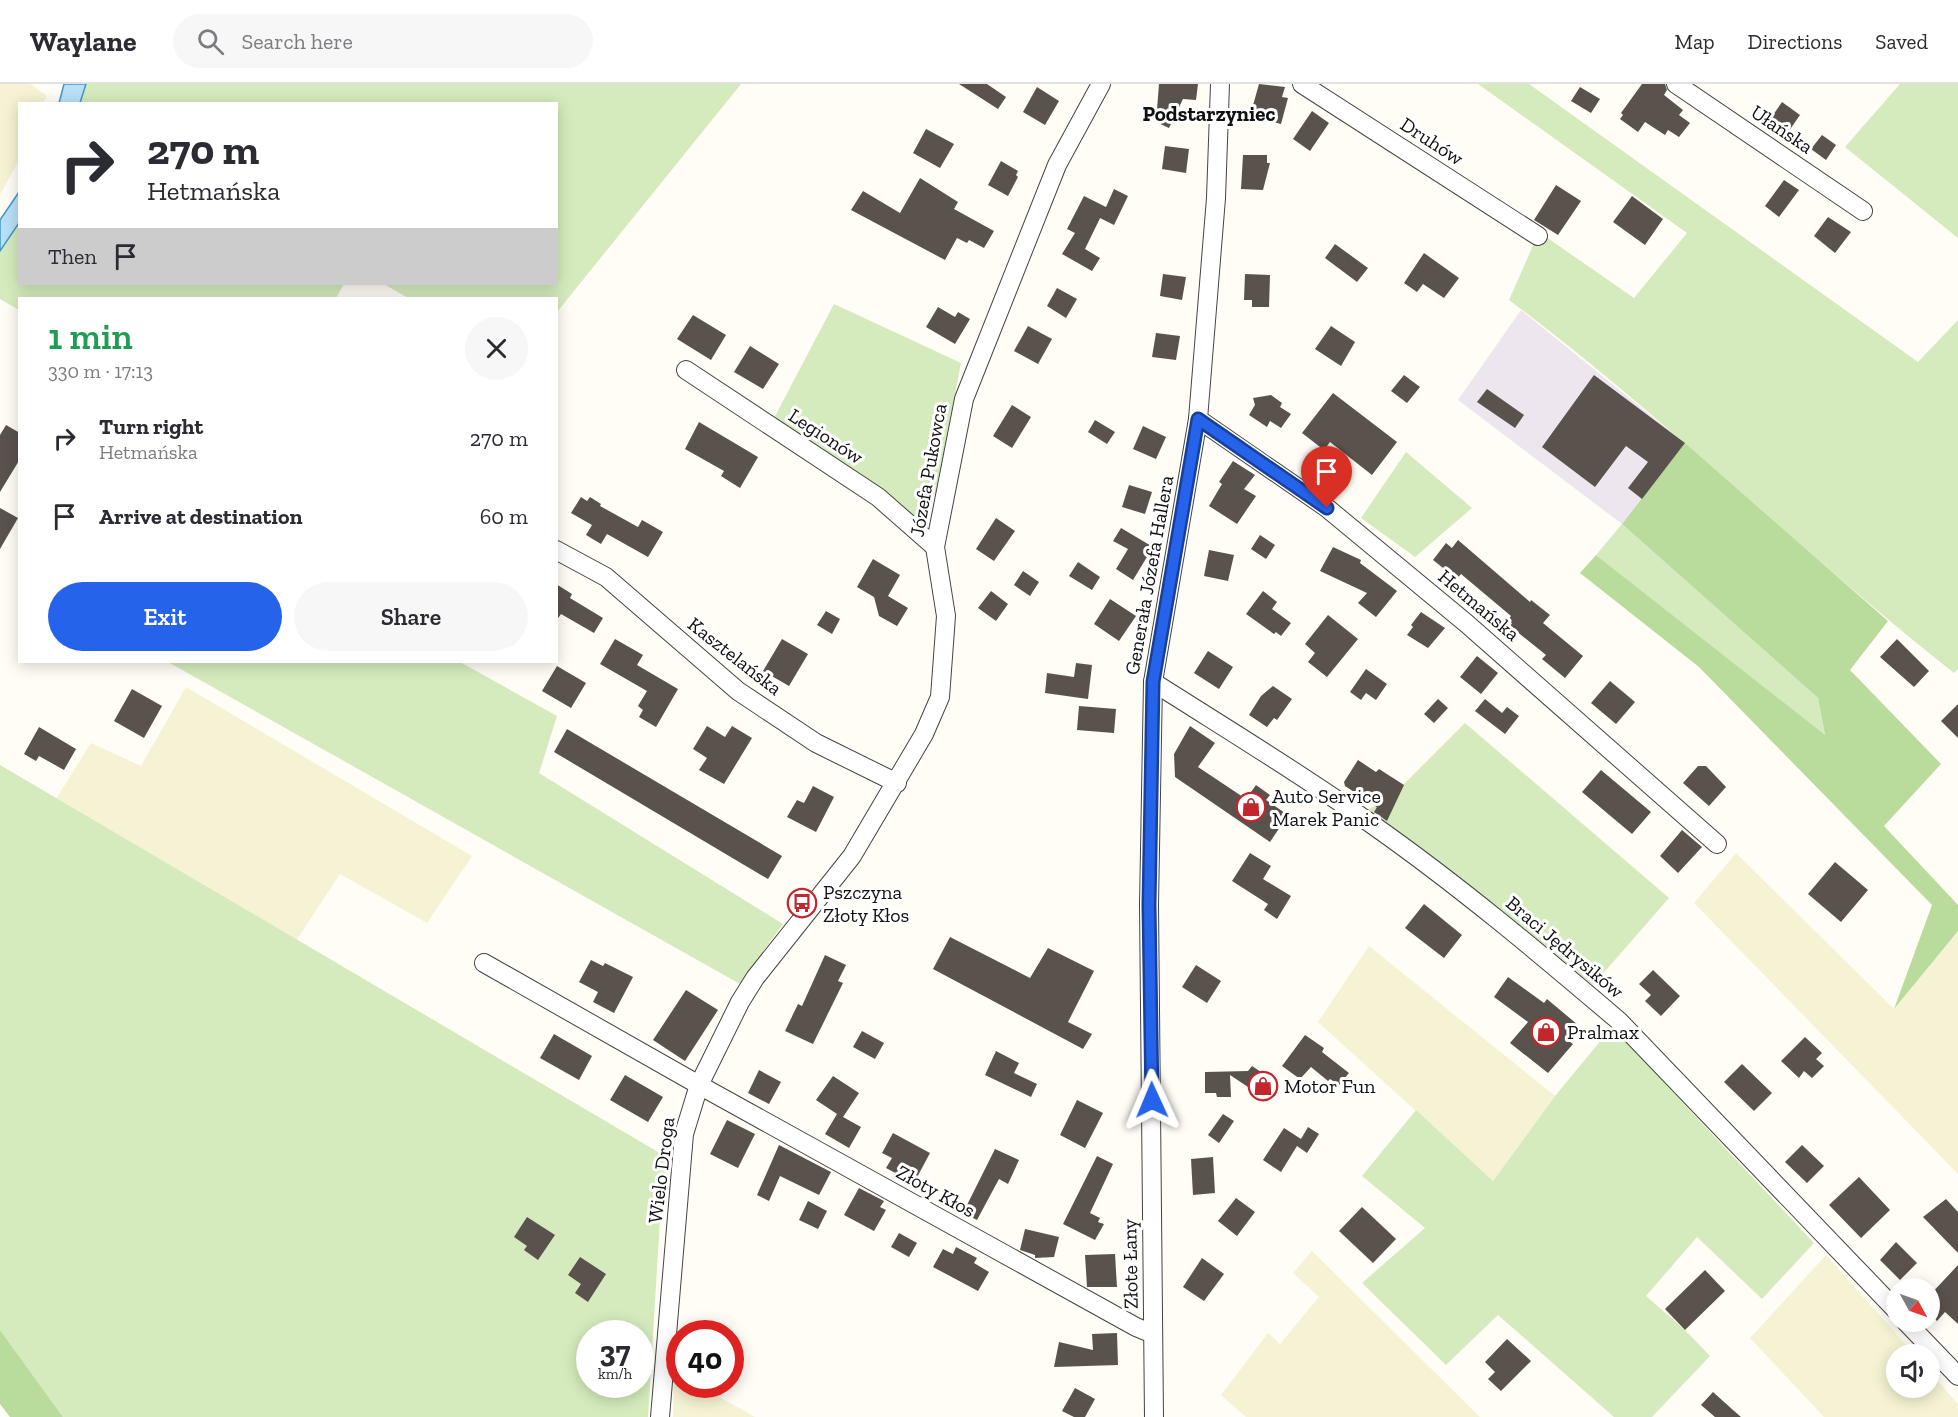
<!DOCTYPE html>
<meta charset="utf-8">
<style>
:root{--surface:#fff;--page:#f7f7f7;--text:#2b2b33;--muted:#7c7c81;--line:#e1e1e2;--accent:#2563eb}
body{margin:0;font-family:"Zilla Slab",serif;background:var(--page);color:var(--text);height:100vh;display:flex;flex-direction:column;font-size:22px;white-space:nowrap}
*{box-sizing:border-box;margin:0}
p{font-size:20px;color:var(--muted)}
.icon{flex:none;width:33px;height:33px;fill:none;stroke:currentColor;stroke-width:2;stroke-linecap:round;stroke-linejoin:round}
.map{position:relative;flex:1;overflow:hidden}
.side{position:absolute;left:18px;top:213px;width:540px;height:366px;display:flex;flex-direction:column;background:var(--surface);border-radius:0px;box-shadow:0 3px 15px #0003}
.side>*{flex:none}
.guide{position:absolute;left:18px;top:18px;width:540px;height:183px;border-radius:0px;box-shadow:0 3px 15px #0003;background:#fff;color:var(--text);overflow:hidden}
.needle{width:39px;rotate:130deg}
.controls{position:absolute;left:1886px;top:1194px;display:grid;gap:12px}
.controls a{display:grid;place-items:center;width:54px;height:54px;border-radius:50%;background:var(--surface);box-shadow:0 3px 15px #0003;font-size:30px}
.speed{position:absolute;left:576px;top:1236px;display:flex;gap:12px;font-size:30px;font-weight:700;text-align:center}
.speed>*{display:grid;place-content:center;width:78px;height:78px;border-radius:50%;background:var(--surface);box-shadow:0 3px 15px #0003;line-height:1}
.speed small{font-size:15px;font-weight:400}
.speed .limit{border:9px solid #d22;background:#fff;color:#111}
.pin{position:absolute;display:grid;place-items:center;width:51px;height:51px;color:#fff;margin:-62px -26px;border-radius:50% 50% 50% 0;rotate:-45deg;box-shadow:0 0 6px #0007}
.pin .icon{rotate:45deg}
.me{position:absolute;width:66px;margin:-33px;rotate:359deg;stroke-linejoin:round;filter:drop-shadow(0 0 4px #0008)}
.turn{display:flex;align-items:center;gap:21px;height:126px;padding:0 30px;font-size:27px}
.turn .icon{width:78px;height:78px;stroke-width:2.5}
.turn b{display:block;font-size:42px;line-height:51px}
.then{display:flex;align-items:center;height:57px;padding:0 30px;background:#0003;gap:12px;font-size:22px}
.round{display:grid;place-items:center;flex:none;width:63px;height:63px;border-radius:32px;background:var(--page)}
.summary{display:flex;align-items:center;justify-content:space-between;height:102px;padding:0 30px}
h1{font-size:36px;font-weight:600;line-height:45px;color:#1e9e55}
.primary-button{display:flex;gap:12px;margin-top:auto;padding:12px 30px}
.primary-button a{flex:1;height:69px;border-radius:36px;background:var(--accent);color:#fff;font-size:24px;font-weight:600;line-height:69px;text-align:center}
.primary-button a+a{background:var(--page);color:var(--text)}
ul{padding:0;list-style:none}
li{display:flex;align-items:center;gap:18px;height:78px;padding:0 30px}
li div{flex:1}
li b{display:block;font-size:22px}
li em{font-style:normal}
header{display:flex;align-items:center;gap:36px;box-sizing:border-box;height:84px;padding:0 30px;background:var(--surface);border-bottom:2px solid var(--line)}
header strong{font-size:28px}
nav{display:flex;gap:33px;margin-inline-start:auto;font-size:21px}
.search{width:420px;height:54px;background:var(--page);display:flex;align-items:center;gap:15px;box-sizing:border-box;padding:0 21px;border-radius:33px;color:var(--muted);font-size:22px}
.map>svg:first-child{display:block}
.industrial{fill:#eee6ef}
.farmland{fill:#f6f3d4}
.green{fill:#d5ebbd;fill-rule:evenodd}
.forest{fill:#b9dc9c}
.water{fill:#b9e0f7;stroke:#3f96cf;stroke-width:1.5}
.building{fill:#5a524d}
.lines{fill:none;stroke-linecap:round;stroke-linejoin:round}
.minor-casing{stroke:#444;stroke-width:20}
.minor{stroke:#fff;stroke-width:18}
.route-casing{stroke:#184099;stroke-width:15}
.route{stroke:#2563eb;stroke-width:10}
.labels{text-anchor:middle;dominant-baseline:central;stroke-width:6;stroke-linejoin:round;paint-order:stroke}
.street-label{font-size:20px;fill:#111;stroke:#fff}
.poi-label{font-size:20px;fill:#111;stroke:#fff;text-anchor:start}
.neighbourhood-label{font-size:21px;font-weight:bold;fill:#111;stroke:#fff}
</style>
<header>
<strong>Waylane</strong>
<div class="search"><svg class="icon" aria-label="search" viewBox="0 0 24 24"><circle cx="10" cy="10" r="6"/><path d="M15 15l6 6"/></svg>Search here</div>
<nav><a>Map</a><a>Directions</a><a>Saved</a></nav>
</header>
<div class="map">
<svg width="1958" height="1333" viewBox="0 0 1958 1333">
<rect width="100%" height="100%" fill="#fffdf5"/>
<polygon class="industrial" points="1521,226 1685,359 1622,440 1458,316"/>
<g class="farmland">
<polygon points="0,0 30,0 47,12 43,19 20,20 19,76 0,111"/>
<polygon points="186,603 472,772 427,839 340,790 296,857 56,715 91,659 141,682"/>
<polygon points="1736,769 1894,925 1958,847 1958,1090 1694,819"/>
<polygon points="1369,862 1555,1012 1493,1097 1318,938"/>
<polygon points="1312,1167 1480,1333 1246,1333 1221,1311 1268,1249 1280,1260 1319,1213 1293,1189"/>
<polygon points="1826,1171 1914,1270 1896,1270 1896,1304 1929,1304 1929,1287 1958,1320 1958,1333 1824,1333 1750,1254"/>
<polygon points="674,1287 679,1290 680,1300 698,1301 755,1333 673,1333"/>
</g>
<g class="green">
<polygon points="84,0 741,0 557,228 556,214 408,214 384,200 556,200 556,20 78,20"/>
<path d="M1478,0H1529L1918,278L1958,236V585L1954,589C1802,469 1664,332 1509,216L1539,148L1634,214L1687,149Z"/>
<polygon points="1900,0 1958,0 1958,154 1845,63"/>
<polygon points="19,135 20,200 344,200 336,214 20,214 19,226 0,215 0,164"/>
<polygon points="834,220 961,279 936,407 921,439 773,336"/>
<polygon points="1406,368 1472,424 1415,473 1361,434"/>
<polygon points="1622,440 1818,614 1825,652 1596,471"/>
<polygon points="168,578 460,578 557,632 539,689 783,840 740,900"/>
<polygon points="1465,639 1669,814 1593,901 1366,726 1387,717"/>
<path d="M0,681L670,1075L661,1119L648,1333H63L0,1246ZM590,1250H640V1300H590Z"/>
<polygon points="1612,943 1814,1159 1762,1215 1697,1153 1646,1212 1685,1246 1710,1272 1652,1333 1614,1333 1498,1231 1446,1281 1362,1199 1425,1144 1362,1092 1416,1026 1493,1097 1555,1012"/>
</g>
<g class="forest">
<polygon points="1685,359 1888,537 1850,586 1941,680 1884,742 1958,821 1958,847 1894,925 1932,821 1699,583 1580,489 1596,471 1825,651 1818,614 1622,440"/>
<polygon points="0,1246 63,1333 10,1333 0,1320"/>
</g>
<g class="water">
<polygon points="64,0 86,0 80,19 59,19"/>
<polygon points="19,108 19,139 0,167 0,136"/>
</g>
<g class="building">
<polygon points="959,0 987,0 1006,13 998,25"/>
<polygon points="1159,0 1198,0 1196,16 1183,15 1169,44 1156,38"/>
<polygon points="1259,0 1285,3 1282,13 1288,14 1281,40 1250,32"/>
<polygon points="1642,0 1665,0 1667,6 1664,11 1683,26 1679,31 1690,39 1679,53 1668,46 1665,51 1645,38 1638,48 1620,35 1623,31 1621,29"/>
<polygon points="1037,3 1059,17 1045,41 1023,28"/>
<polygon points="1580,3 1600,15 1591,29 1571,17"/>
<polygon points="1782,18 1800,31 1784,54 1766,41"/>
<polygon points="1312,27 1329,39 1310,67 1293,55"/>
<polygon points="926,45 954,60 940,84 913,69"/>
<polygon points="1822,51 1836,61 1826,76 1811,65"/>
<polygon points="1165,62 1189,65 1186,89 1162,85"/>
<polygon points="1243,71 1267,71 1267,79 1270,79 1263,106 1241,105"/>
<polygon points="1001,77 1018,87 1016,91 1018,93 1008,112 988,101"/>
<polygon points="920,94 958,118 954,125 994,147 984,164 969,156 967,159 957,154 945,176 851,126 863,107 900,129"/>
<polygon points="1784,96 1799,106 1779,133 1765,122"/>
<polygon points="1556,101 1581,117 1558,151 1534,136"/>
<polygon points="1114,105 1128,112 1114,141 1100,134 1104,126 1085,165 1100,174 1092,187 1062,170 1075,149 1067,145 1084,112 1106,123"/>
<polygon points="1632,112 1663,135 1645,161 1613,138"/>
<polygon points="1828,133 1851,148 1835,169 1814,152"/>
<polygon points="1335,160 1368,184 1357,198 1325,174"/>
<polygon points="1424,169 1459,194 1444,214 1423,200 1417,208 1404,199"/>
<polygon points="1163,190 1186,193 1182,216 1160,212"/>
<polygon points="1245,190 1270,191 1269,223 1252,223 1252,216 1244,216"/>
<polygon points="1057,204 1077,215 1066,234 1047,222"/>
<polygon points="938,223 955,233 958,228 970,235 955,260 926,243"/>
<polygon points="693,231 726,251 711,276 677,255"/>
<polygon points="1028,242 1052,255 1038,280 1014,267"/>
<polygon points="1331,242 1355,258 1341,282 1315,265"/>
<polygon points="1156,249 1180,252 1176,276 1152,273"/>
<polygon points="750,262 779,280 763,305 734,288"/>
<polygon points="1404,291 1420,303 1407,319 1391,307"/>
<polygon points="1594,291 1685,359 1642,415 1628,404 1648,378 1626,362 1595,403 1542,363"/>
<polygon points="1487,305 1524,331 1515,344 1477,318"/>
<polygon points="1333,309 1397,358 1372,391 1330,358 1324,366 1302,349"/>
<polygon points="1271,311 1282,319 1280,323 1291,330 1281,344 1270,337 1267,343 1249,331 1255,321 1253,314"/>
<polygon points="1012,321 1031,333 1012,364 993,352"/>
<polygon points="1095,336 1115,348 1107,360 1088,348"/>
<polygon points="699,338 758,373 740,404 721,392 724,387 685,365"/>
<polygon points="6,341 20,349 20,375 0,408 0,351"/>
<polygon points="1143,342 1166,353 1156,375 1133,365"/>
<polygon points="1233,377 1255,391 1244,405 1256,412 1237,440 1209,422 1222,400 1219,398"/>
<polygon points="1129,401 1152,408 1145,430 1122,423"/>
<polygon points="581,413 587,417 590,413 601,420 600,422 638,443 642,436 663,448 648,473 607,450 601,460 586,451 592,441 571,429"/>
<polygon points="0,424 18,434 0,465"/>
<polygon points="996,434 1015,447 994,477 976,465"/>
<polygon points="1121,444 1153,463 1133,496 1116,485 1128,465 1113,457"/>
<polygon points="1260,451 1275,461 1266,475 1251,465"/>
<polygon points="1458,456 1530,518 1531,516 1550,531 1543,539 1583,572 1565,594 1542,575 1546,571 1510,542 1512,539 1508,536 1511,532 1461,490 1457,495 1433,476 1446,459 1452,464"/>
<polygon points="1333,463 1361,476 1360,479 1397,507 1376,533 1358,519 1367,509 1320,487"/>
<polygon points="1209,466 1234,471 1228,497 1204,492"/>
<polygon points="873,475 900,491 888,512 908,524 897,542 879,532 874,513 857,503"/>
<polygon points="1078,478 1100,493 1092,506 1069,492"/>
<polygon points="1023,487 1039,498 1030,512 1014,501"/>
<polygon points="556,500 572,510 570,514 603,534 594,549 561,530 556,537"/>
<polygon points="991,507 1008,520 996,537 978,524"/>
<polygon points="1263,507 1277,518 1272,525 1291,539 1281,552 1276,548 1274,550 1246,530"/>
<polygon points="1110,515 1136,532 1119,557 1094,540"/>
<polygon points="826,527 840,535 832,550 817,541"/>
<polygon points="1421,528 1445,544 1428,564 1407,551 1413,543 1411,541"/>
<polygon points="1328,531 1358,555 1327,593 1308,578 1315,569 1305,560"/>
<polygon points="615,555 643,571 637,581 678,605 656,643 639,633 643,626 638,622 647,607 600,580"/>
<polygon points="782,555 808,570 789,602 763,587"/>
<polygon points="1897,555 1929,587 1914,603 1880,573"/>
<polygon points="1208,567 1233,583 1219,605 1194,589"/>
<polygon points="1477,572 1498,589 1481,610 1460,593"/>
<polygon points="1076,579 1092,581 1088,615 1045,609 1047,589 1074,593"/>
<polygon points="557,582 586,599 571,624 542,607"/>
<polygon points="1366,585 1387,600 1376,616 1366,609 1361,616 1350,608"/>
<polygon points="1610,597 1635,618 1616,640 1591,619"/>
<polygon points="1273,602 1292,615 1277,636 1274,634 1267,643 1249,631 1261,612"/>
<polygon points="132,605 162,622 144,654 114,637"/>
<polygon points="1438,615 1448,624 1434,639 1424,630"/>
<polygon points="1485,615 1502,629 1507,623 1519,632 1505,650 1475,627"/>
<polygon points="1958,620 1958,654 1941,637"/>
<polygon points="1079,622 1116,625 1114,649 1077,646"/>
<polygon points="707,642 725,653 732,642 752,654 724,700 699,686 707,674 693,665"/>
<polygon points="1190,642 1215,659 1198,683 1246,715 1256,701 1270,711 1266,716 1288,731 1270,758 1175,693 1174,670"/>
<polygon points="39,643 76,665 64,686 39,672 36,677 24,670"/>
<polygon points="567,645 782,772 768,795 554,668"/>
<polygon points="1358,676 1376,688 1379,685 1404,701 1387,737 1374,728 1377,723 1345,702 1344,698"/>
<polygon points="1698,682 1706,682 1726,703 1709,722 1683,699"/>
<polygon points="1601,686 1651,728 1632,750 1582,708"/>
<polygon points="813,702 834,713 816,748 787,733 797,716 804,719"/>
<polygon points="1682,746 1702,763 1678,789 1660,772"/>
<polygon points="1250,769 1271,782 1263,795 1291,812 1277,835 1264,826 1268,820 1232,797"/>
<polygon points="1835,778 1868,806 1841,838 1808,810"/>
<polygon points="1424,820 1462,851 1444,874 1405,844"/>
<polygon points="950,853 1030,894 1048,864 1094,887 1068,938 1092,950 1083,965 933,885"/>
<polygon points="825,871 846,881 838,897 843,899 813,960 785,947 798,920 802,922"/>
<polygon points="591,876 603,882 605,879 633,893 614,929 593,918 598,908 579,898"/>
<polygon points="1196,881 1221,897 1207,919 1182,903"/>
<polygon points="1653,886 1680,912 1661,932 1645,917 1651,911 1639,900"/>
<polygon points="1508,893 1544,919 1547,915 1578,941 1566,955 1573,960 1548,989 1510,959 1528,938 1494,913"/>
<polygon points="686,906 718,926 685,977 653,956"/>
<polygon points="862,947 884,959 875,975 853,963"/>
<polygon points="554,950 592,972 579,996 540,974"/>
<polygon points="1305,951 1324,964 1322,968 1349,989 1339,1001 1330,995 1328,997 1311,983 1300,995 1282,982"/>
<polygon points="1805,953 1822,969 1816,975 1824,982 1812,994 1804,987 1799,994 1781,977"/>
<polygon points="996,967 1019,979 1014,989 1037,1000 1031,1013 985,991"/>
<polygon points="1742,980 1772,1009 1754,1027 1724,998"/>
<polygon points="1252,982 1273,996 1263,1013 1230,991 1231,1013 1217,1013 1216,1009 1205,1009 1205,988 1248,987"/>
<polygon points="759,986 781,998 769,1020 748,1009"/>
<polygon points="625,991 663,1013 648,1038 610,1016"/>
<polygon points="833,992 859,1009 843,1033 861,1043 849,1064 825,1050 837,1030 816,1016"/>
<polygon points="1077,1016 1103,1029 1085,1064 1060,1051"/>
<polygon points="1223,1030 1234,1037 1219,1059 1208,1051"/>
<polygon points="727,1036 755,1050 738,1084 710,1070"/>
<polygon points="1308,1043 1319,1050 1307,1069 1297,1062 1281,1088 1263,1076 1284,1044 1301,1055"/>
<polygon points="893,1049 930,1069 914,1099 886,1084 892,1074 882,1069"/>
<polygon points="779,1061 831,1088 819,1111 780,1092 769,1117 757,1111"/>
<polygon points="1802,1061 1824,1082 1807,1099 1785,1078"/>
<polygon points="995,1065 1019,1076 1008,1100 999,1095 977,1136 963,1129"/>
<polygon points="1097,1072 1113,1080 1090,1129 1100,1134 1098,1138 1104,1140 1095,1156 1063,1140"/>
<polygon points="1213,1073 1215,1109 1193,1111 1191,1075"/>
<polygon points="1859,1093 1890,1126 1861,1154 1829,1121"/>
<polygon points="859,1104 884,1117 880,1123 886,1126 874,1147 844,1131"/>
<polygon points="1236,1114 1255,1128 1237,1152 1218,1137"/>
<polygon points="1946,1115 1958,1128 1958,1169 1923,1133"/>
<polygon points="808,1117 827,1127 818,1145 799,1136"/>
<polygon points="1362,1123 1396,1155 1373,1179 1339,1147"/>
<polygon points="527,1133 555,1151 538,1176 524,1166 527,1162 514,1153"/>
<polygon points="1025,1145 1059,1153 1054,1173 1035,1174 1035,1171 1020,1166"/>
<polygon points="899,1149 917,1159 909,1173 891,1163"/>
<polygon points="1896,1158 1917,1179 1900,1196 1880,1176"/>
<polygon points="956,1163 977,1174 974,1179 989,1188 978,1207 933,1183 943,1165 953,1170"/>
<polygon points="1115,1170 1117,1203 1087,1203 1085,1171"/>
<polygon points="580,1173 606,1190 588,1218 575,1209 581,1200 568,1191"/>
<polygon points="1202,1174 1224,1190 1204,1217 1183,1203"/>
<polygon points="1958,1181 1958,1240 1945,1228 1937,1237 1929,1230 1929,1212"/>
<polygon points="1705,1186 1725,1207 1685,1246 1665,1225"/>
<polygon points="1117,1249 1118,1281 1054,1283 1059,1258 1093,1266 1092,1250"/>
<polygon points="1507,1255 1531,1277 1501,1307 1488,1295 1495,1288 1485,1278"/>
<polygon points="1075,1304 1095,1315 1085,1333 1074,1333 1062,1327"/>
<polygon points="1713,1308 1733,1326 1741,1333 1715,1333 1701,1321"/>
</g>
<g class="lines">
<g class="minor-casing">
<g id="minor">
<polyline points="1302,0 1538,152"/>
<polyline points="1676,0 1863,127"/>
<polyline points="686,286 878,413 935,463"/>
<polyline points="1198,335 1327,424 1466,539 1717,760"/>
<polyline points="556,466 606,493 738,607 816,659 897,699"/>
<path d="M1153,598C1225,644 1300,689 1370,739C1457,800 1538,868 1619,937L1896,1226"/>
<polyline points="484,879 699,1001 1136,1243 1153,1250"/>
<polyline points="1906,1238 1958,1292"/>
<polyline points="660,1333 684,1050 699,1001 740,918 755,894 852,772 924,650 940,613 946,532 935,463 964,315 1057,81 1101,0"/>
<polyline points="1154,1333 1149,821 1153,598 1198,335 1216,114 1220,0"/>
</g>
</g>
<use href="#minor" class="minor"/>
</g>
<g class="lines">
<g class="route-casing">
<polyline id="route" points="1152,1016 1149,821 1153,598 1198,335 1327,424"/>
</g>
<use href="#route" class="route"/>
</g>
<defs>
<g id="shop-ring" transform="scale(1.5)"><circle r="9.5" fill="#fff" stroke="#c4262e" stroke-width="1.5"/><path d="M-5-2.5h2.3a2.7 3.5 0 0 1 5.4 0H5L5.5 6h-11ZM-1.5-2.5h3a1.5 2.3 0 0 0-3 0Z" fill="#c4262e"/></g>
<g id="bus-ring" transform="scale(1.5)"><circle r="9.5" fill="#fff" stroke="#c4262e" stroke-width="1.5"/><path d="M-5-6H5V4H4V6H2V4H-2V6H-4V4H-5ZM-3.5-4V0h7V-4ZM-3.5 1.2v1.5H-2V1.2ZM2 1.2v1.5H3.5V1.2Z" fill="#c4262e"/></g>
</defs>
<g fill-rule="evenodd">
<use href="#shop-ring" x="1251" y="723"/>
<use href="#bus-ring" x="802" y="819"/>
<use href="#shop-ring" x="1546" y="948"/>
<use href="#shop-ring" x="1263" y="1002"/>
</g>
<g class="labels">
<g class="street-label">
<text transform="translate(1782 45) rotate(34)">Ułańska</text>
<text transform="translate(1432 57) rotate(33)">Druhów</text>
<text transform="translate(826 352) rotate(33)">Legionów</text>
<text transform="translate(928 386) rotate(-80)">Józefa Pukowca</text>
<text transform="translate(1149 491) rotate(-80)">Generała Józefa Hallera</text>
<text transform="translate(1479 521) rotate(40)">Hetmańska</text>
<text transform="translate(735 572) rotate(38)">Kasztelańska</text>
<text transform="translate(1565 863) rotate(40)">Braci Jędrysików</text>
<text transform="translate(661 1086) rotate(-83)">Wielo Droga</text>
<text transform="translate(936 1107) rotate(29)">Złoty Kłos</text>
<text transform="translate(1130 1180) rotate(-91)">Złote Łany</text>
</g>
<g class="poi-label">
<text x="1272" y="712">Auto Service<tspan x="1272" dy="23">Marek Panic</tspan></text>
<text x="823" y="808">Pszczyna<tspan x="823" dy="23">Złoty Kłos</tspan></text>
<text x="1567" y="948">Pralmax</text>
<text x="1284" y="1002">Motor Fun</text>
</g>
<g class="neighbourhood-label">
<text x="1209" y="29">Podstarzyniec</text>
</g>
</g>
</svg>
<div class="controls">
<a><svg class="needle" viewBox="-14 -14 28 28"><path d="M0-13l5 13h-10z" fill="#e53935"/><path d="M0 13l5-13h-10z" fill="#7c7c81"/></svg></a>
<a><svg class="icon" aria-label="sound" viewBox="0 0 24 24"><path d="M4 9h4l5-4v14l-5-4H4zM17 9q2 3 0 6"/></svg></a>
</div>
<div class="speed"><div>37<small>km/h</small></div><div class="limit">40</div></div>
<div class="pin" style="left:1327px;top:424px;background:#d93025"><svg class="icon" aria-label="arrive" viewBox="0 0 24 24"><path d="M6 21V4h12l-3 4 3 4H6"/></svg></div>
<svg class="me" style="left:1152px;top:1016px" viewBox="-20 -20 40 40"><path d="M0-17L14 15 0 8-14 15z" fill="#2563eb" stroke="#fff" stroke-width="4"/></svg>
<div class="guide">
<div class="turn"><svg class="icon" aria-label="right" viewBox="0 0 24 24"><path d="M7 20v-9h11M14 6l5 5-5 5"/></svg><div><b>270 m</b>Hetmańska</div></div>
<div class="then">Then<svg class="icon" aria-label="arrive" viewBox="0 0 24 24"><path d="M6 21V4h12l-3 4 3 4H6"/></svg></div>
</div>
<section class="side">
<div class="summary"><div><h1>1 min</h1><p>330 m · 17:13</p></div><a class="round"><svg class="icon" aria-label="close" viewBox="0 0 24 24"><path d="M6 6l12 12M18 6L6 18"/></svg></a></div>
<ul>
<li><svg class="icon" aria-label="right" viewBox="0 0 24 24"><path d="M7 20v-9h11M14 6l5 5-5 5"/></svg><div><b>Turn right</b><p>Hetmańska</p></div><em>270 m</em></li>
<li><svg class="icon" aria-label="arrive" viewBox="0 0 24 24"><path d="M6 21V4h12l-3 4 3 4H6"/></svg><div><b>Arrive at destination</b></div><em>60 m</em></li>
</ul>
<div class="primary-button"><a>Exit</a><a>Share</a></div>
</section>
</div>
